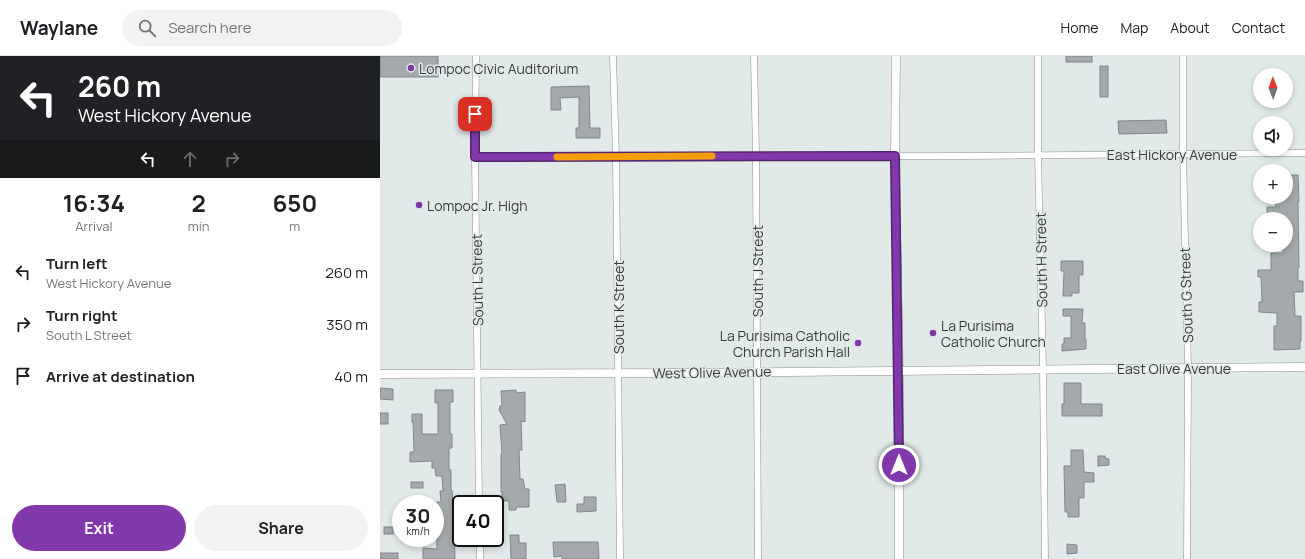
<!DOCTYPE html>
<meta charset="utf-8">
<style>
:root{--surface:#fff;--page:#f2f2f2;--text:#202124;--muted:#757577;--line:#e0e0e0;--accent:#8138aa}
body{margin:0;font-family:Manrope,sans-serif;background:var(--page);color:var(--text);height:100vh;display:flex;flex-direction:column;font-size:15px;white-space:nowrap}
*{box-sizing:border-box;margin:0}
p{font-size:13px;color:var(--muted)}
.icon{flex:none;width:22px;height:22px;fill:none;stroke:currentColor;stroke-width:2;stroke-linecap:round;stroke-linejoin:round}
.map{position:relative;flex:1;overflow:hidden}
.sheet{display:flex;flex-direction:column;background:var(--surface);width:380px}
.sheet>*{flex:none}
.top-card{background:#202124;color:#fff;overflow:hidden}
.needle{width:26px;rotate:359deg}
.controls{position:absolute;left:873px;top:12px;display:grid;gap:8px}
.controls a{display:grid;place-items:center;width:40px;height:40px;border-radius:50%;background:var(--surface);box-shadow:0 2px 6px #0003;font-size:20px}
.speed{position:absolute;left:12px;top:439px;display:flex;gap:8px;font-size:20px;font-weight:700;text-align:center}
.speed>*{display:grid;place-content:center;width:52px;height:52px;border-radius:50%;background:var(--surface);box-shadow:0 2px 6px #0003;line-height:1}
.speed small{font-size:10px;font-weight:400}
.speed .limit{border:2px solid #111;border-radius:6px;background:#fff;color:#111}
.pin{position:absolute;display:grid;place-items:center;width:34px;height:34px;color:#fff;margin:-17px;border-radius:8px;box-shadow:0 2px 6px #0006}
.me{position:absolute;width:44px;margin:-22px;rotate:0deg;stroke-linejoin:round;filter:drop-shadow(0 0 3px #0008)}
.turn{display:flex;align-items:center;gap:14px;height:84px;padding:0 12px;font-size:18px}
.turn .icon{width:52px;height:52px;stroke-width:2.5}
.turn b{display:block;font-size:28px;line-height:34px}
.lanes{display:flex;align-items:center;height:38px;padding:0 12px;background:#0003;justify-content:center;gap:20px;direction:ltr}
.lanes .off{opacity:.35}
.eta{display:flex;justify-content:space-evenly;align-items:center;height:68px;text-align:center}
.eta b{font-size:24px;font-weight:700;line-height:28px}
.cta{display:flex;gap:8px;margin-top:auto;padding:8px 12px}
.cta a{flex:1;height:46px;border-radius:24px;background:var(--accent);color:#fff;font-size:16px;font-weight:700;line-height:46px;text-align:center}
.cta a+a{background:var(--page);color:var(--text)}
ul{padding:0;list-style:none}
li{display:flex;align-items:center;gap:12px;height:52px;padding:0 12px}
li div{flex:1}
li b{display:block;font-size:15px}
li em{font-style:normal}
header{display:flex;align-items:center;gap:24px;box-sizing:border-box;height:56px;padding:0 20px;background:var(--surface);border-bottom:1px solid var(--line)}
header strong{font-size:19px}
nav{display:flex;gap:22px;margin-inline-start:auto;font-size:14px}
.search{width:280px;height:36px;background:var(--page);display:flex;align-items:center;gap:10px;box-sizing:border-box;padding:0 14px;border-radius:22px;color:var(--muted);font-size:15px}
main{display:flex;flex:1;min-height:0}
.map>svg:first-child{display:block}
.building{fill:#a4aaac;stroke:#828789}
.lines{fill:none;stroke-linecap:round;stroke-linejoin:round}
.minor-casing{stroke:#888e8f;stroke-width:7}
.tertiary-casing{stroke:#888e8f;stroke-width:9}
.minor{stroke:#fff;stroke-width:6}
.tertiary{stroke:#fff;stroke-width:8}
.route-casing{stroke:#54246e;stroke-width:10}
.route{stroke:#8138aa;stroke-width:7}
.slow{stroke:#f59e0b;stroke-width:7}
.poi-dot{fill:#8138aa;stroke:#e2e9e9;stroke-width:1.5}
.labels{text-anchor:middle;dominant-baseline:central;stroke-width:3;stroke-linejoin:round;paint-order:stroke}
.poi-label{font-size:14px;fill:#393c3c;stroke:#e2e9e9;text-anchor:start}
.street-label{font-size:14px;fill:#393c3c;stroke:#e2e9e9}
</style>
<header>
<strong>Waylane</strong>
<div class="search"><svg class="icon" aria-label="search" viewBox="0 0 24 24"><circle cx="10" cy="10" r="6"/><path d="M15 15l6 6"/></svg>Search here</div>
<nav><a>Home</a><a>Map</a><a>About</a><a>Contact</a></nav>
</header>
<main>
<section class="sheet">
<div class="top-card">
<div class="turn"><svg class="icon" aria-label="left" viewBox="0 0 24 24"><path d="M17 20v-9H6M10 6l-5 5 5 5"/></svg><div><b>260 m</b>West Hickory Avenue</div></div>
<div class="lanes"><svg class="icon" aria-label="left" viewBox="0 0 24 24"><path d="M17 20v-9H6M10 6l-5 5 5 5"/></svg><svg class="icon off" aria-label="ahead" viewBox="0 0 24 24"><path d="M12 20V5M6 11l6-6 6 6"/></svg><svg class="icon off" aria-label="right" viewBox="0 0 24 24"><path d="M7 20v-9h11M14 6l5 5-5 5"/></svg></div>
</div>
<div class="eta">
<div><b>16:34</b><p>Arrival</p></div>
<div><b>2</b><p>min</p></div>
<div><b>650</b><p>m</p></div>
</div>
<ul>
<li><svg class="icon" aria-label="left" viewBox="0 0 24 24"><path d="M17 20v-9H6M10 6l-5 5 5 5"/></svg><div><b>Turn left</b><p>West Hickory Avenue</p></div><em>260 m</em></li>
<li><svg class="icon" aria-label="right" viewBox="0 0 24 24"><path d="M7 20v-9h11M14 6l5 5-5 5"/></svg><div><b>Turn right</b><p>South L Street</p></div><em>350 m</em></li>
<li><svg class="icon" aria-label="arrive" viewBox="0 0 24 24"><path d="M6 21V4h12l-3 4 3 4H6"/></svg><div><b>Arrive at destination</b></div><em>40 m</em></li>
</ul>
<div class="cta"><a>Exit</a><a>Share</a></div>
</section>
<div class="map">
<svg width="925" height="503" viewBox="0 0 925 503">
<rect width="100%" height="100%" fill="#e2e9e9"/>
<g class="building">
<rect x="0" y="0" width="58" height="21"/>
<rect x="686" y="0" width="26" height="6"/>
<rect x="720" y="10" width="8" height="31"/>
<polygon points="209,30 210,72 220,72 220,82 196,82 196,72 199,72 199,41 180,42 181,54 171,54 171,31"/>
<polygon points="786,64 787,77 739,78 738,65"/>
<polygon points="906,119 918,119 919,146 918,146 919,212 918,212 918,225 923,225 923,236 914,236 915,260 921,260 921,285 920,285 920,293 894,294 894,270 897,270 897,257 879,256 879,246 882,246 881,221 878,221 878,214 891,214 891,197 903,197 903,189 906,189 906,163 892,163 892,158 887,158 887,151 896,151 895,141 906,141"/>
<polygon points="681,205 703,205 703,219 699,219 699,237 692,237 692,240 683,240 684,215 681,215"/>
<polygon points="683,253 703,253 702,267 705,267 705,283 706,283 706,293 682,295 682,288 684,288 684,282 691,282 691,260 683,260"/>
<polygon points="684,327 701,327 701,348 722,348 722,360 682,360 682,348 684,348"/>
<polygon points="0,332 13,333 13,344 0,343"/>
<polygon points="55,334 73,334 73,346 70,346 70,378 72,378 72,392 69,392 69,414 71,414 71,434 72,434 74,459 75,503 43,503 43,492 57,493 56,446 61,446 60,435 63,435 62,420 56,420 55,412 52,412 52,405 30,406 30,396 34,396 33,366 32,366 32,358 42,358 42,378 58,378 58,347 55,347"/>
<polygon points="136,334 136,337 145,336 145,366 141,365 142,394 139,394 140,423 143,423 145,433 149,433 149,451 136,451 136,454 129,454 129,445 122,445 122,436 121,436 121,398 122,398 120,369 127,368 119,354 120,350 122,350 121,335"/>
<rect x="0" y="357" width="8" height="11"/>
<polygon points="691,394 703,394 704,416 714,417 714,426 704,426 704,442 699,442 699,461 688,461 688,456 685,456 684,410 691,410"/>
<polygon points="718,400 725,400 725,402 729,403 729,409 718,410"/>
<rect x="31" y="426" width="12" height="6"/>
<polygon points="185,428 186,446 177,446 175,429"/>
<polygon points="204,441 216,441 216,455 197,456 197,448 204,448"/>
<rect x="4" y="471" width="9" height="7"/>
<polygon points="130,479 139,479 139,487 146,487 146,503 131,503"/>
<polygon points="173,486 218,486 219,503 182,503 182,500 174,501"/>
<polygon points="687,488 697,489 697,497 687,498"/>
<rect x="0" y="497" width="18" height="6"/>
</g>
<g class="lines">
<g class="minor-casing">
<g id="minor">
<polyline points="96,0 95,101 99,448"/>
<polyline points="233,0 236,101 240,503"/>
<polyline points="374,0 376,99 378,503"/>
<polyline points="658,0 658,99 663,313 665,503"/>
<polyline points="803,0 803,97 808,312 807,503"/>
<polyline points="95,101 586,100 925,97"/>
<polyline points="100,482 100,503"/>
</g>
</g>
<g class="tertiary-casing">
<g id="tertiary">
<polyline points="516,0 515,100 519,315 519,503"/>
<polyline points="0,318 308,317 925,311"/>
</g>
</g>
<use href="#minor" class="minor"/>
<use href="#tertiary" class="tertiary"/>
</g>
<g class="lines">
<g class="route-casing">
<polyline id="route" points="95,58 95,101 515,100 519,409"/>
</g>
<use href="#route" class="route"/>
<polyline class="slow" points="177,101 332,100"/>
</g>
<g class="poi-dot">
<circle cx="31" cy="12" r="4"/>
<circle cx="39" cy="149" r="4"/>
<circle cx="553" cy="277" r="4"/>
<circle cx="478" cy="287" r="4"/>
</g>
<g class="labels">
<g class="poi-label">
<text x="39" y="12">Lompoc Civic Auditorium</text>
<text x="47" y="149">Lompoc Jr. High</text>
<text x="561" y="269">La Purisima<tspan x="561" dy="16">Catholic Church</tspan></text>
<text x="470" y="279" text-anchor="end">La Purisima Catholic<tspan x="470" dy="16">Church Parish Hall</tspan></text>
</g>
<g class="street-label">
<text x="792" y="98">East Hickory Avenue</text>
<text transform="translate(661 204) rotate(-91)">South H Street</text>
<text transform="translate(377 215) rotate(-90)">South J Street</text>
<text transform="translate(97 224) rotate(-91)">South L Street</text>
<text transform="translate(806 239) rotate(-92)">South G Street</text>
<text transform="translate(238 251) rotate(-90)">South K Street</text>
<text x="794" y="312">East Olive Avenue</text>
<text transform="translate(332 316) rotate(-1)">West Olive Avenue</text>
</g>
</g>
</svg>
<div class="controls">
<a><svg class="needle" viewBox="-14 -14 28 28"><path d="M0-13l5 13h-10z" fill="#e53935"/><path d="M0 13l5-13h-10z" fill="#757577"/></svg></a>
<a><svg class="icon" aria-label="sound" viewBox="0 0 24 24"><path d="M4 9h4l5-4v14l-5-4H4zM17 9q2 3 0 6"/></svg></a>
<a>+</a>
<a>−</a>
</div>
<div class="speed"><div>30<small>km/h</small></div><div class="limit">40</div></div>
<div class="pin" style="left:95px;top:58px;background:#d93025"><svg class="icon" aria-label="arrive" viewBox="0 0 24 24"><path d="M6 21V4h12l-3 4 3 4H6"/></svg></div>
<svg class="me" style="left:519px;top:409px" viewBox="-20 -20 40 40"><circle r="17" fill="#8138aa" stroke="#fff" stroke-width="3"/><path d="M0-11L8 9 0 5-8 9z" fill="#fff"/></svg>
</div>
</main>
